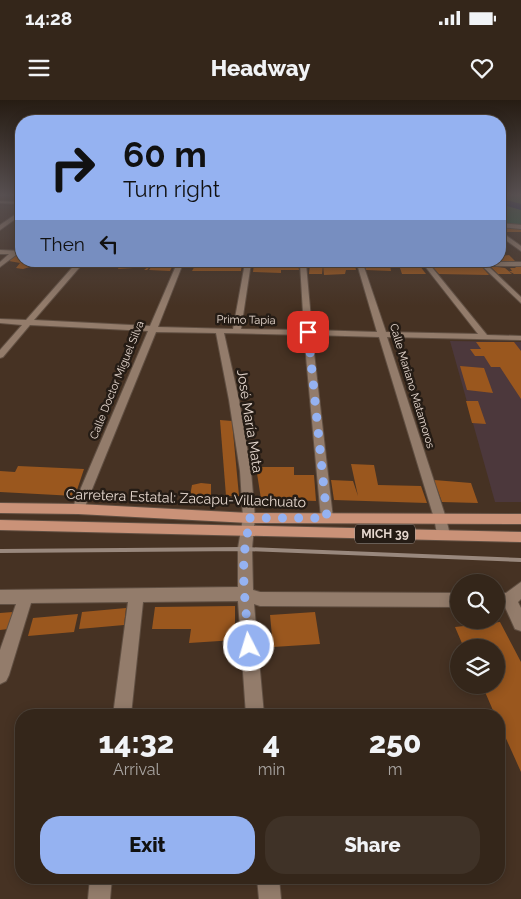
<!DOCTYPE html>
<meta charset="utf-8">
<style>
:root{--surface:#34261a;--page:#3f3227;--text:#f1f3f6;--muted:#a9a5a2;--line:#4e4339;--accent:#95b2f1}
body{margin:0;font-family:Raleway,sans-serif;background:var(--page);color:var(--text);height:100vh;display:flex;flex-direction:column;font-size:19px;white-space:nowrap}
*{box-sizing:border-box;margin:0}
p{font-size:16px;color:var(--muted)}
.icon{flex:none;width:28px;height:28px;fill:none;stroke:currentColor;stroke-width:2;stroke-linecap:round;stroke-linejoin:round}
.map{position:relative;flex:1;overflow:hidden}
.details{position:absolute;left:15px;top:609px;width:490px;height:175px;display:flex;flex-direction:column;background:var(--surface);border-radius:20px;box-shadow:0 2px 12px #0003,0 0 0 1px var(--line)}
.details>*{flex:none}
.hud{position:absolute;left:15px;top:15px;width:491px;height:152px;border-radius:20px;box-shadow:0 2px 12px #0003,0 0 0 1px var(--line);background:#95b2f1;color:#111;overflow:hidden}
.tools{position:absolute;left:450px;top:474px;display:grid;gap:10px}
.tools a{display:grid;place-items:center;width:55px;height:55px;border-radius:50%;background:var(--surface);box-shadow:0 2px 12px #0003,0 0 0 1px var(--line);font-size:25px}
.pin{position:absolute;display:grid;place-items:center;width:42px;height:42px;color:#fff;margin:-21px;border-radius:10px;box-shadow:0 2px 8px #0006}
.me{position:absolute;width:55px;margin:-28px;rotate:355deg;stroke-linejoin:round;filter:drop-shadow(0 0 4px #0008)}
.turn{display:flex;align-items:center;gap:18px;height:105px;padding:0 25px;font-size:22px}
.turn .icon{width:65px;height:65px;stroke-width:2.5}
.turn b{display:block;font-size:35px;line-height:42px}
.then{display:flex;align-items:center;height:48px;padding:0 25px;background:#0003;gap:10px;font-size:19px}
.eta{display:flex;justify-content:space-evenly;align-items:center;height:85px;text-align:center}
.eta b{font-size:30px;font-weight:800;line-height:35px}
.cta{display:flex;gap:10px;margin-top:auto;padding:10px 25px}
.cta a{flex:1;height:58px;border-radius:20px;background:var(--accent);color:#111;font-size:20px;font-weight:800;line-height:58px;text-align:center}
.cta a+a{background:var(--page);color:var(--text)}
.status{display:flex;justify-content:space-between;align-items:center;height:35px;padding:0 25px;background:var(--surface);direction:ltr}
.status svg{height:14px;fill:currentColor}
header{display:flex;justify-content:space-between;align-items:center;height:65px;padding:0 25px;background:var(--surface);font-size:22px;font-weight:800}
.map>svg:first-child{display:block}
.education{fill:#4c383c}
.green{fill:#295a41}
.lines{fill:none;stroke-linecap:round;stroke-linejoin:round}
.river{fill:#081d59;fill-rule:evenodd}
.building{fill:#9a571e}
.street-casing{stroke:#604f42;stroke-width:2}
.primary-casing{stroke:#604f42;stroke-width:2}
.street{fill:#937c6b;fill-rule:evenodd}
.primary{fill:#ca9278;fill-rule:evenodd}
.rail{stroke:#99887d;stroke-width:4}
.route{stroke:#95b2f1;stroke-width:9;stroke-dasharray:0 16.2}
.labels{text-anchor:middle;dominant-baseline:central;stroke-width:5;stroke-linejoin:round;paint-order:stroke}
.far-street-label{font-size:11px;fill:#e7d9d0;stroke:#251c15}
.shield{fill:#251c15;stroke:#ada098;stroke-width:1}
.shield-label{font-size:12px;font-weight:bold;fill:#e7d9d0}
.street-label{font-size:14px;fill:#e7d9d0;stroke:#251c15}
</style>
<div class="status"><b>14:28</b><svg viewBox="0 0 49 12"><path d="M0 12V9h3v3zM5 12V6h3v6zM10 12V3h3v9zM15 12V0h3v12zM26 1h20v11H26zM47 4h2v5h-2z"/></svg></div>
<header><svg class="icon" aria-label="menu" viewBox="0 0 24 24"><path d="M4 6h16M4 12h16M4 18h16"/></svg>Headway<svg class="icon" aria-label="heart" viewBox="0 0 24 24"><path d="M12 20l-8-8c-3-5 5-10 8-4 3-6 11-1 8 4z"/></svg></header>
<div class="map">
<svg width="521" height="799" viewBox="0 0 521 799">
<rect width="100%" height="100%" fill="#463223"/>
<polygon class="education" points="450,241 521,242 521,402 495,402"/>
<polygon class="green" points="500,94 521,94 521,126 500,123"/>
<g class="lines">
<polygon class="river" points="500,98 521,104 521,110 500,104"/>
</g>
<g class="building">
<polygon points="500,127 521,129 521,132 503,132"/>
<polygon points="16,155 21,155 21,161 43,161 37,165 23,169 16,168 20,163 9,161"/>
<polygon points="509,155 515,161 500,161 500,156"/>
<polygon points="58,161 75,161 72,165 54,164"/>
<polygon points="121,161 155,161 147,170 144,170 148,167 118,169"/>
<polygon points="155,161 175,161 170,171 149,170"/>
<polygon points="197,162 242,163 241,171 192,171"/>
<polygon points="254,164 298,164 299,170 281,170 281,173 253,172"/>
<polygon points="310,164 334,165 335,167 355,165 356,170 346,170 345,174 324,175 323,165 322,174 309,174"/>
<polygon points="365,166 390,166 391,171 366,170"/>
<polygon points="404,166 420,166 426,174 402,174 400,168 405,168"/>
<polygon points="432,166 481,166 489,175 439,174"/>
<polygon points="490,166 505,168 512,174 498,174"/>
<polygon points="514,166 521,166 521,174 514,174 509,171 512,171 510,168 516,168"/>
<polygon points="476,242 514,242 521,251 521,299 500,267 491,267 484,256 475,256 470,249 481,249"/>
<polygon points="460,266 484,268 493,293 467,290"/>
<polygon points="466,301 478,301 486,324 472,323"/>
<polygon points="220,320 232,321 239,396 226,396"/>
<polygon points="351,364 374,365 378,385 421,386 427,403 334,400 331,380 353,381 358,396"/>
<polygon points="18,366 84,369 75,396 0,392 0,371 15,372"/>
<polygon points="256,367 294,367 294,375 314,375 316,401 261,399"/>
<polygon points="434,380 471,383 478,403 442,402"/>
<polygon points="201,383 211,384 211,395 190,396 192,385"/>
<polygon points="235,506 235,540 189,543 191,529 152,529 155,507"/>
<polygon points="126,508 124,525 79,529 82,512"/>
<polygon points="13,512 8,529 0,530 0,513"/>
<polygon points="315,512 320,544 273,547 270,515"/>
<polygon points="78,514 74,532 28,536 33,518"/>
<polygon points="500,522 521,562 521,672 499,623 499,615 495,615 482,585 496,585 496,548 464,548 455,527"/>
</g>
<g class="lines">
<g class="street-casing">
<g id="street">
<polygon points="0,101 21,102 21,104 0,103"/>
<polygon points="19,112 21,112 21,115 0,130 0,125"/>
<polygon points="500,123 521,125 521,129 500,127"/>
<polygon points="500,131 521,146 521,151 500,136"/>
<polygon points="0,150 21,151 21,155 16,155 0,167 0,162 9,154 0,154"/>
<path d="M78,161H85L34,220L150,226L178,161H184L158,227L233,229L245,163L243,161L521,162V166H488L521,197V203L481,165H430L487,235L521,236V240L387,237L446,418L450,435L448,439L443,440L438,439L434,418L379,237L312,235L333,418L332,422H322L321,418L304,235L224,233L239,300L251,371L255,418L252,448L253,490L260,492L459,493V507L260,506L254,504L264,615H246L238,501L143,502L131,615H113L128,502L31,503L9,575L6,581L0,584V550L16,504H0V490L238,487V448L243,418L240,371L229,300L216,233L156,232L84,409L83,412H73L72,409L148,231L30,225L3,257L0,258V250L22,225L0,223V219L26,220ZM251,163H300L304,230L241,229ZM306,164H357L377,232L312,230ZM363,164L424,165L478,234L386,232Z"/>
<polygon points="521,482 521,499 518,502 521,508 521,531 515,529 505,507 496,507 496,493 506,493"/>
<polygon points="90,778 112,778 110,799 88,799"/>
<polygon points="257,778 279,778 281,799 259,799"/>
</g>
</g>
<g class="primary-casing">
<g id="primary">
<polygon points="0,403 78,404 249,413 521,414 521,424 249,423 78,414 0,413"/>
<polygon points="0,420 521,432 521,442 0,430"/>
</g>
</g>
<use href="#street" class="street"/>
<use href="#primary" class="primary"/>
<polyline class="rail" points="0,451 245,449 521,460"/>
</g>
<linearGradient id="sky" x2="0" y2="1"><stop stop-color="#261c13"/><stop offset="0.46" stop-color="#574f50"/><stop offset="1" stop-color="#574f50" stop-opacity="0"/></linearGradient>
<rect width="521" height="206" fill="url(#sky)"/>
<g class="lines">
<path class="route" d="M249,546C247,516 241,478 245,448C246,438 249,429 249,418H327L308,232"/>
</g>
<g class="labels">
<g class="far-street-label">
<text transform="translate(246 220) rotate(1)">Primo Tapia</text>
<text transform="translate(117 280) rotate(-68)">Calle Doctor Miguel Silva</text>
<text transform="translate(412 286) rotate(73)">Calle Mariano Matamoros</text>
</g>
<rect class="shield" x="355" y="424.5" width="60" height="19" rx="4"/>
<g class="shield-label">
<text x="385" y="434">MICH 39</text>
</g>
<g class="street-label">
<text transform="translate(250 321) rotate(81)">José María Mata</text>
<text transform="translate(186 398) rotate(2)">Carretera Estatal: Zacapu-Villachuato</text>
</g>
</g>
</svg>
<div class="tools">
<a><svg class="icon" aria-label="search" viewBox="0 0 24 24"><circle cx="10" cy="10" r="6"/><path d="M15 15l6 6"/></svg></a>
<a><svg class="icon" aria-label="layers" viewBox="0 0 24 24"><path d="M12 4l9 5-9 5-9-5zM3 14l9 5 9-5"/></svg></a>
</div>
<div class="pin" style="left:308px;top:232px;background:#d93025"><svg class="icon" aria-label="arrive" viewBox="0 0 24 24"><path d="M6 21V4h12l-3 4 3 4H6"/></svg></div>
<svg class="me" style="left:249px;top:546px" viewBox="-20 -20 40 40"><circle r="17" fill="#95b2f1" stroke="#fff" stroke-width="3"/><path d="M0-11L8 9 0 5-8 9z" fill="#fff"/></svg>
<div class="hud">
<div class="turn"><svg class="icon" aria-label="right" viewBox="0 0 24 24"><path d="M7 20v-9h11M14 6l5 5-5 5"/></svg><div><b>60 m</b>Turn right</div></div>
<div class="then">Then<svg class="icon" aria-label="left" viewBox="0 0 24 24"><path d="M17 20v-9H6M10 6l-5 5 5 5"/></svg></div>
</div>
<section class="details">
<div class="eta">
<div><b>14:32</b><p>Arrival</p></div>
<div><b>4</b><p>min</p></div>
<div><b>250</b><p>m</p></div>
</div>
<div class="cta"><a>Exit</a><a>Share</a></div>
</section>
</div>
